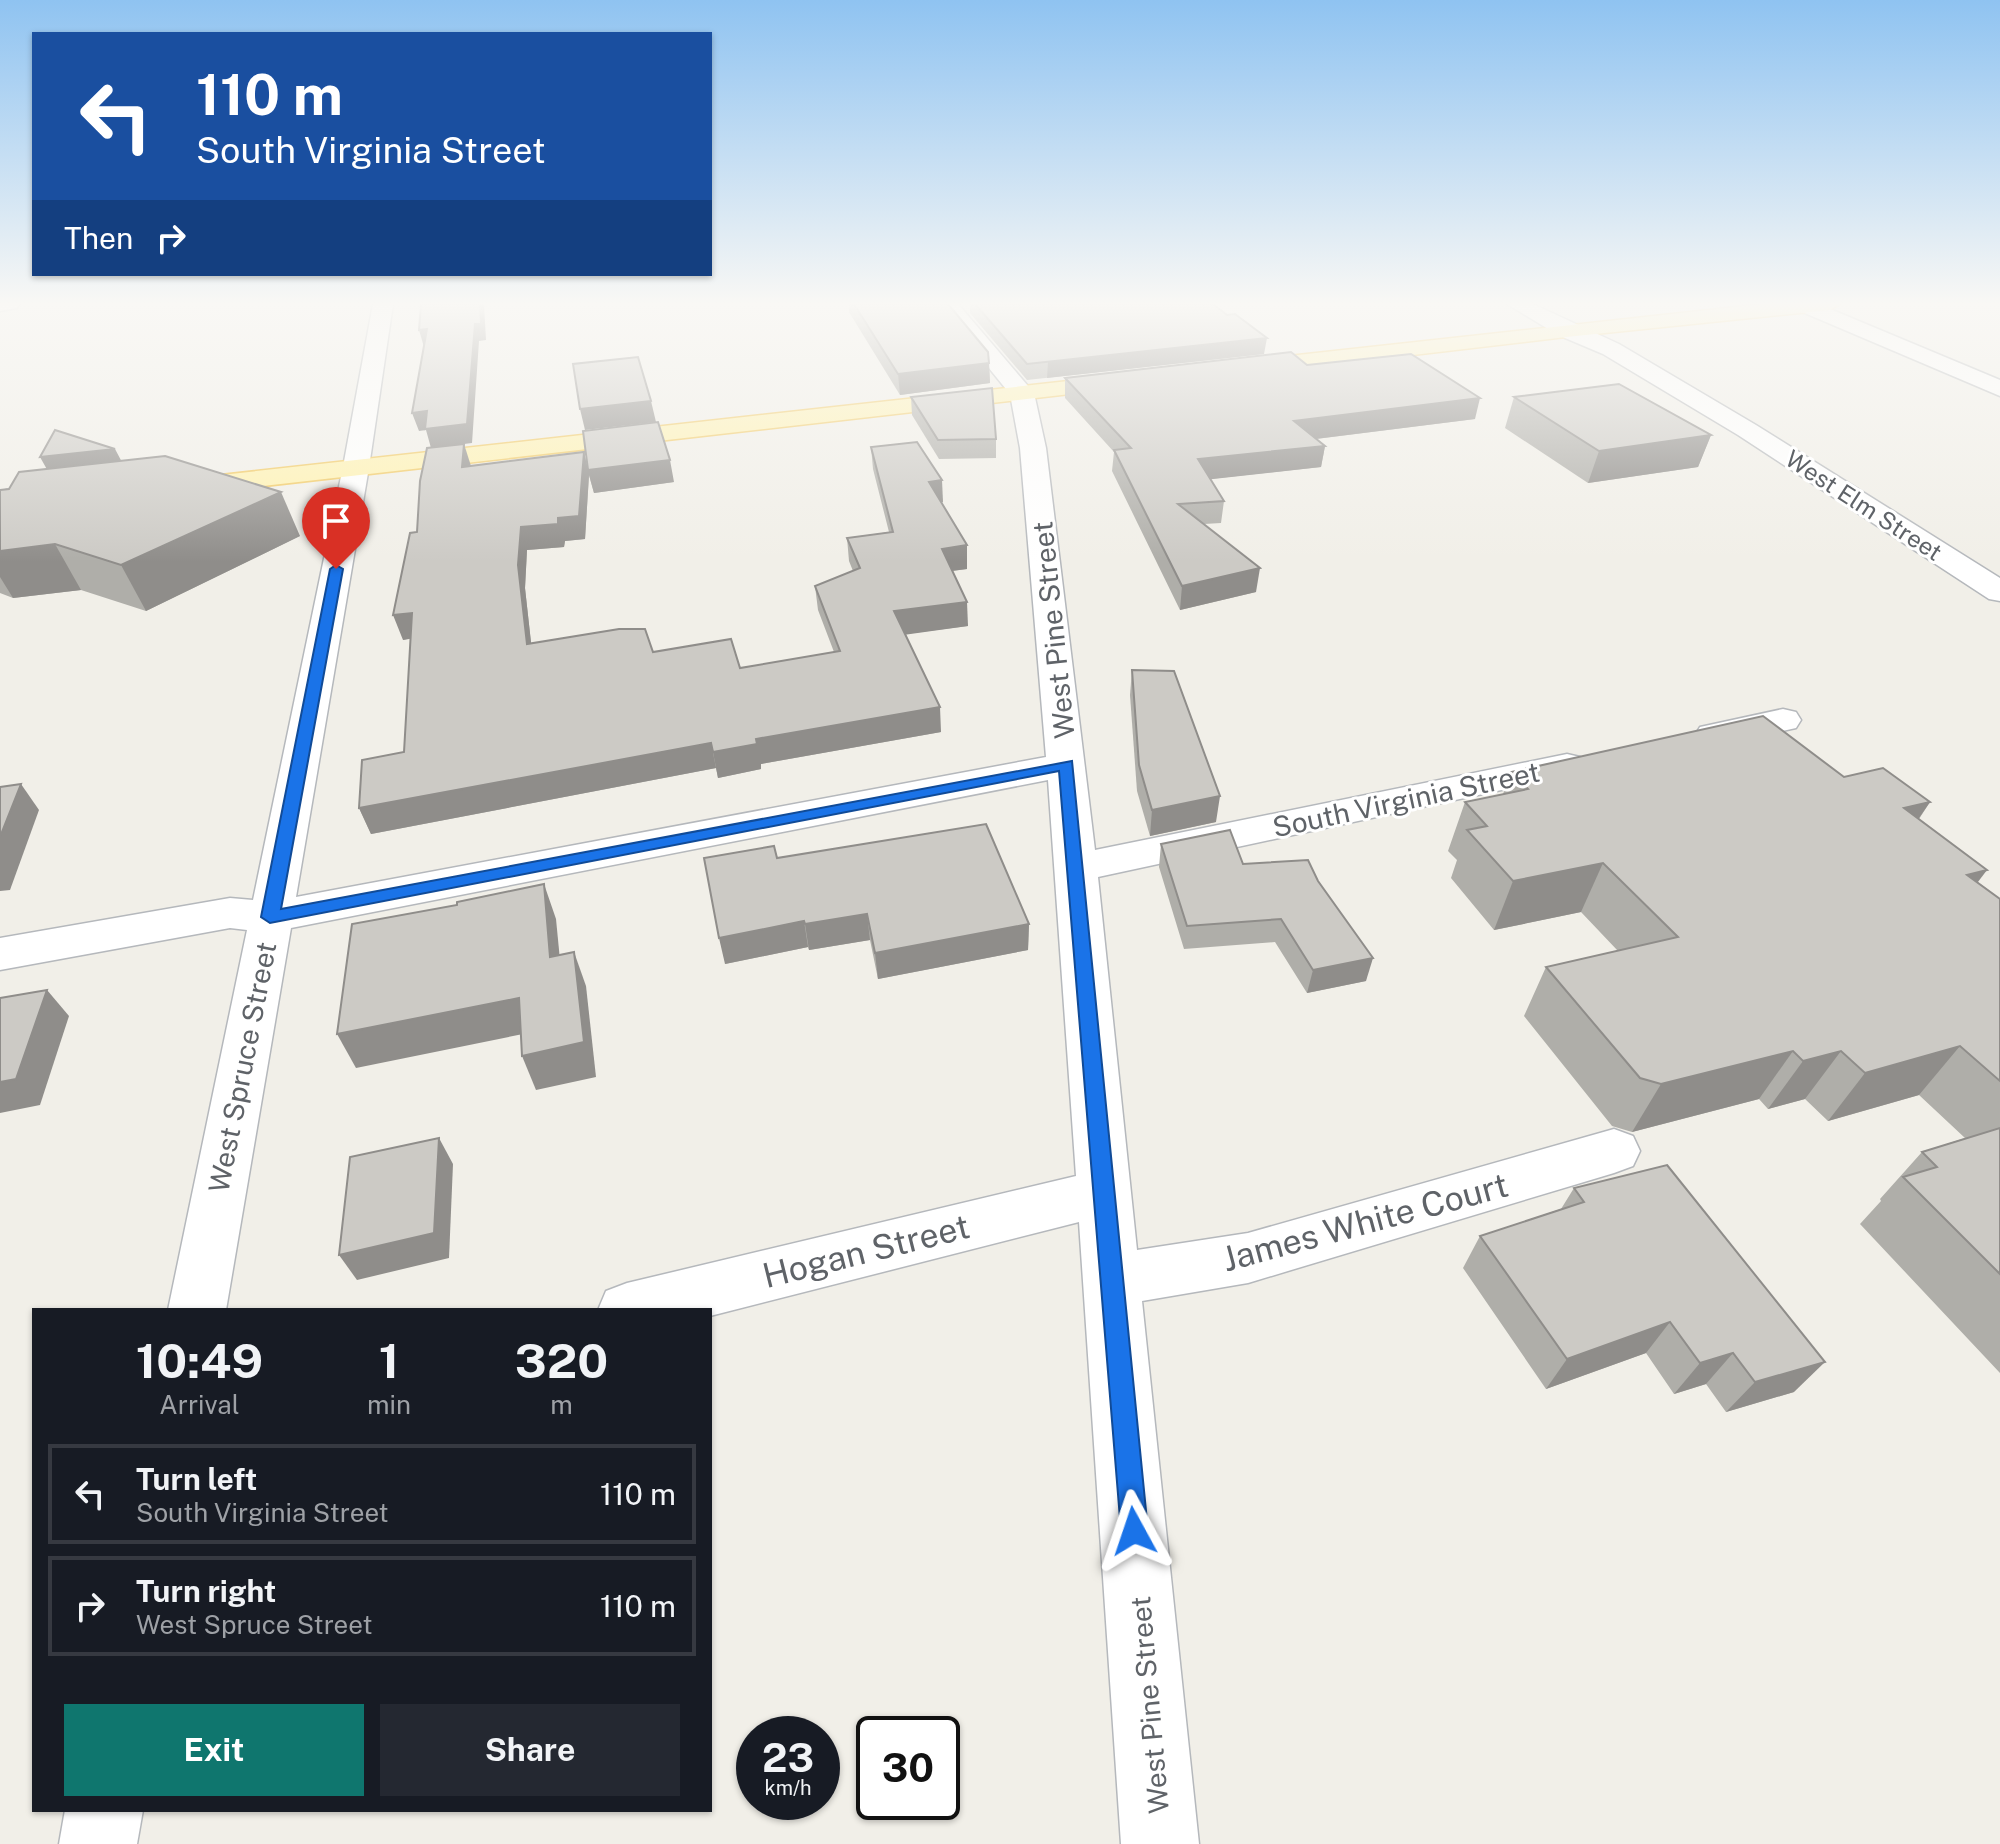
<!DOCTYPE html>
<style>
:root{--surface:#171b24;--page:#242831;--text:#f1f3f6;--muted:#9ea1a6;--line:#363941;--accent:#0f766e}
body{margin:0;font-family:"Public Sans",sans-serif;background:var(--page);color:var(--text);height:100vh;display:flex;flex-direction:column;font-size:30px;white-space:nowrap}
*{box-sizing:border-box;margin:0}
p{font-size:26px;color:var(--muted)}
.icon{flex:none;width:44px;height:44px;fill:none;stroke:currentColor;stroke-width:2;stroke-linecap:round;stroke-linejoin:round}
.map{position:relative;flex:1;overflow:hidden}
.details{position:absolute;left:32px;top:1308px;width:680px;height:504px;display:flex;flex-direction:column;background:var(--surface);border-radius:0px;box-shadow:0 2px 6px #0004}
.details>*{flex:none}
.guide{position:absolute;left:32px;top:32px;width:680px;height:244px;border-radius:0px;box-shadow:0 2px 6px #0004;background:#1a4fa0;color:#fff;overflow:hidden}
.speed{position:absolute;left:736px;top:1716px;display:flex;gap:16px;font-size:40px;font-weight:700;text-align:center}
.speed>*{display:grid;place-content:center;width:104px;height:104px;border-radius:50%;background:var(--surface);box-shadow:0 2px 6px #0004;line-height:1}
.speed small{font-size:20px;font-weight:400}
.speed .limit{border:4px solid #111;border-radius:12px;background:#fff;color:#111}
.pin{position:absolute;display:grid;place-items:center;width:68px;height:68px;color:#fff;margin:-82px -34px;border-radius:50% 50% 50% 0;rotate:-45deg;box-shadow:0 0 8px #0007}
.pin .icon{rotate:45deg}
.me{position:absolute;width:88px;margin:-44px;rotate:355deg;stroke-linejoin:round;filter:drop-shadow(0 0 6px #0008)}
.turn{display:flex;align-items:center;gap:28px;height:168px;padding:0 32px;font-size:36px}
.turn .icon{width:104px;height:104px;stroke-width:2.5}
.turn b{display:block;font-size:56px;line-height:68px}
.then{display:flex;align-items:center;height:76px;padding:0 32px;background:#0003;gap:16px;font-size:30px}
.eta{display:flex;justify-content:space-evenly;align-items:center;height:136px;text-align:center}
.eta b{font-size:48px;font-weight:700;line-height:56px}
.button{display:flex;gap:16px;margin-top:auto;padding:16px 32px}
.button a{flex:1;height:92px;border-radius:0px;background:var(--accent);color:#fff;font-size:32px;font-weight:700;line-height:92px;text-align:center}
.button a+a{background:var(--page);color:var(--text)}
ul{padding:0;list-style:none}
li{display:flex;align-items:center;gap:24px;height:100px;margin:0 16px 12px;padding:0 16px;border:4px solid var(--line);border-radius:0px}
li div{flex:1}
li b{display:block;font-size:30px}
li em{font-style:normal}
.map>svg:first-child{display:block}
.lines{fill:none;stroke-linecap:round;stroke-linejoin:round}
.minor-casing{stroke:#b5b8bc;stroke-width:3}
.major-casing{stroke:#f2c960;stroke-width:3}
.minor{fill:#fff;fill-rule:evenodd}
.major{fill:#fff2af;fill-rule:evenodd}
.wall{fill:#afaea9}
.shaded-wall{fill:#8f8d8a}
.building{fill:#cccac5;stroke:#8f8d8a;stroke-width:2}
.route{fill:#1a73e8;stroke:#114b97;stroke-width:2}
.labels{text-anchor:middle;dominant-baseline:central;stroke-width:6;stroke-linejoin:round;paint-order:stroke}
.far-street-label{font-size:24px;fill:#5f6368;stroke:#fff}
.street-label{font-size:28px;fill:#5f6368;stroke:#fff}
.near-street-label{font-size:34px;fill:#5f6368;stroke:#fff}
</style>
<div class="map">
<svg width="2000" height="1844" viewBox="0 0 2000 1844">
<rect width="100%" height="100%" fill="#f1efe8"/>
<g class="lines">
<g class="minor-casing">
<g id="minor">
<polygon points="0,304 20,304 17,308 0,311"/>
<polygon points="373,304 393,304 369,467 296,897 1046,757 1020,448 1010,394 937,304 958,304 1034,393 1046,448 1095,850 1567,754 1580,757 1586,765 1580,773 1567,776 1098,877 1137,1250 1248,1233 1614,1129 1633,1136 1640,1151 1633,1166 1614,1173 1248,1283 1142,1301 1199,1844 1121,1844 1079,1222 710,1316 710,1310 598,1310 606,1291 627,1283 1076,1176 1048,780 291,928 226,1310 168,1310 247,930 230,928 0,970 0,938 230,898 253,900 343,467"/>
<polygon points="1507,304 1533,304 1619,344 1756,425 2000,578 2000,601 1989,599 1738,435 1603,354 1558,335"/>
<polygon points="1798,304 1818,304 2000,380 2000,396 1800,311"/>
<polygon points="1783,709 1796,712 1801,720 1796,728 1713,746 1700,743 1695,735 1700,727"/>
<polygon points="65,1810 143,1810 137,1844 59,1844"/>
</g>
</g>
<g class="major-casing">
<g id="major">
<polygon points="1763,304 1840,304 1830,310 1566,337 1243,375 1235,373 1231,368 1235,363 1243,361"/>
<polygon points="1123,375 1131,377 1135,382 1131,387 185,495 175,493 171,487 175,481 185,479"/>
</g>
</g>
<use href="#minor" class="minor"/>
<use href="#major" class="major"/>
</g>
<g class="wall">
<polygon points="849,304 948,304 989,363 990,383 900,395 849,312"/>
<polygon points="970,304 1213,304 1264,354 1027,380 970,313"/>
<polygon points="1307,365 1475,419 1316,439 1325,446 1321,467 1210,479 1224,501 1221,523 1204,524 1256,592 1180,610 1112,471 1114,452 1065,398 1065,378"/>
<polygon points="911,397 996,439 996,458 939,459 912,415"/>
<polygon points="1514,397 1711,435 1698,467 1588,483 1505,428"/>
<polygon points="871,447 942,480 942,502 967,569 952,571 968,626 905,634 941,732 761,764 761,769 718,778 716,768 371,834 359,808 404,752 411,638 403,640 417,532 471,466 584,452 588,469 674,482 594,493 589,475 585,539 565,541 564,547 527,550 525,588 531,643 653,652 740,668 834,652 818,610 815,586 853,571 849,561 847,538 889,532 873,469"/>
<polygon points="121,461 300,536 146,611 81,590 13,598 0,593 0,490"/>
<polygon points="1132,670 1216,822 1150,836 1137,791 1130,695"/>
<polygon points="1511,772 1844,777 1930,802 1919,819 1978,882 2000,899 2000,1373 1860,1224 1881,1201 1880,1199 1922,1152 1965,1138 1919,1095 1828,1121 1805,1099 1768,1109 1759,1099 1632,1132 1612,1126 1524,1016 1546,967 1618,951 1581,912 1494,930 1451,878 1457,860 1448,851 1465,802 1503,794"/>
<polygon points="1161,844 1318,881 1366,981 1307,993 1275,942 1184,949 1159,867"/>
<polygon points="777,858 1029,924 1028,950 878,979 870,940 809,950 808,947 725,964"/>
<polygon points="1574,1188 1794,1392 1726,1412 1706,1384 1674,1394 1646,1353 1546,1389 1463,1268 1480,1236 1561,1209"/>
</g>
<g class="shaded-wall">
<polygon points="480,304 484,304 486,340 479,341 472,443 431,448 426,430 419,431 412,413 427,411 475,324"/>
<polygon points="427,329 424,347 419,330"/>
<polygon points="1267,338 1264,354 1047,378 1048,362"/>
<polygon points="989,363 990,383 900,395 898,374"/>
<polygon points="1480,398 1475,419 1291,442 1294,421"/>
<polygon points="651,401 656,422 585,430 580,409"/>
<polygon points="1711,435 1698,467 1588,483 1599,451"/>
<polygon points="464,444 471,466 462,467"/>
<polygon points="1325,446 1321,467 1195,481 1198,459"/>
<polygon points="115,449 132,481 58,489 40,457"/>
<polygon points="584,452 588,470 670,460 674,482 594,493 589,475 585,539 565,541 564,547 527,550 525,588 534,669 527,644 518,565 521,527 558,518"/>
<polygon points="942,480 943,502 930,504 929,482"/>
<polygon points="281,492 300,536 146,611 121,565"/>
<polygon points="55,544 81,590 13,598 0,577 0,551"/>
<polygon points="967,545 967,569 943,572 942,549"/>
<polygon points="1260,568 1256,592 1180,610 1182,586"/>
<polygon points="967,602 968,626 896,636 894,611"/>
<polygon points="412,613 421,637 403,640 393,615"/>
<polygon points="940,707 941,732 761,764 761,769 718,778 713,752 756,739"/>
<polygon points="711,743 716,768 371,834 359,808"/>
<polygon points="21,784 39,810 10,890 0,891 0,837"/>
<polygon points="1220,796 1216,822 1150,836 1152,810"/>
<polygon points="1930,802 1897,850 1904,808"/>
<polygon points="1603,863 1581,912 1494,930 1513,881"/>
<polygon points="1987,870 1950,919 1967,875"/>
<polygon points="544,884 556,919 563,991 550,957"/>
<polygon points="867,914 870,940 809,950 805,924"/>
<polygon points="804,921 808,947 725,964 719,938"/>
<polygon points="1029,924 1028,950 878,979 875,953"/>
<polygon points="574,952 586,986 596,1077 536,1090 522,1056"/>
<polygon points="1373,958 1366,981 1307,993 1313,970"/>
<polygon points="47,990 69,1016 40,1105 0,1113 0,1082"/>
<polygon points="519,998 533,1032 356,1068 337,1034"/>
<polygon points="1960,1046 1919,1095 1828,1121 1865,1073"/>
<polygon points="1793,1051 1759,1099 1632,1132 1661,1084"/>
<polygon points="1841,1051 1805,1099 1768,1109 1803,1061"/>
<polygon points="439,1138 453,1164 449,1258 357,1280 339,1255"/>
<polygon points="1670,1322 1646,1353 1546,1389 1567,1359"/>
<polygon points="1733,1353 1706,1384 1674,1394 1700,1363"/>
<polygon points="1825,1362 1794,1392 1726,1412 1755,1382"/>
</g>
<g class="building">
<polygon points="421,304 480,304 481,324 475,324 467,424 425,429 427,411 412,413 427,329 419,330"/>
<polygon points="854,304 948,304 988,352 989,363 898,374"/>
<polygon points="975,304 1213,304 1227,315 1235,314 1267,338 1027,364"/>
<polygon points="1291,352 1307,365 1411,354 1480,398 1294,421 1325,446 1198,459 1224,501 1178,504 1260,568 1182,586 1114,450 1131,448 1065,378"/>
<polygon points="638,357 651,401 580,409 573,364"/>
<polygon points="1619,384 1711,435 1599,451 1514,397"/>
<polygon points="992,388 996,439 938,440 911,397"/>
<polygon points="658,422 670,460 588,470 583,431"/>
<polygon points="55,430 115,449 40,457"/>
<polygon points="917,442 942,480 929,482 967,545 942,549 967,602 894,611 940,707 756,739 757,744 713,752 711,743 359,808 362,760 404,752 412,613 393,615 410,533 417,532 420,481 427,448 464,444 462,467 584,452 579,516 558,518 558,524 521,527 518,565 527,644 619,629 645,629 653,652 731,639 740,668 840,651 815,586 860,568 847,538 893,532 871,447"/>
<polygon points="165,456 281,492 121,565 55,544 0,551 0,490 9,489 19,472"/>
<polygon points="1132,670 1174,671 1220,796 1152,810 1139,765"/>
<polygon points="1763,716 1844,777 1883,768 1930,802 1904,808 1987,870 1967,875 2000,899 2000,1081 1960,1046 1865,1073 1841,1051 1803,1061 1793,1051 1661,1084 1640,1078 1546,967 1678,937 1603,863 1513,881 1467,830 1487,826 1465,802 1528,789 1511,772"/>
<polygon points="21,784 0,837 0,787"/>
<polygon points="986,824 1029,924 875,953 867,914 805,924 804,921 719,938 704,858 774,846 777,858"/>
<polygon points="1230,830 1243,864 1308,860 1318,881 1373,958 1313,970 1281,919 1187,926 1161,844"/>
<polygon points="544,884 550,957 574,952 584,1042 522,1056 519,998 337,1034 352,924 457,905 457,902"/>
<polygon points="47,990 16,1079 0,1082 0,998"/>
<polygon points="2000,1128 2000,1274 1903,1177 1937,1167 1922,1152"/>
<polygon points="439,1138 434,1233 339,1255 350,1157"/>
<polygon points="1667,1165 1825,1362 1755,1382 1733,1353 1700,1363 1670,1322 1567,1359 1480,1236 1584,1202 1574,1188"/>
</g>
<linearGradient id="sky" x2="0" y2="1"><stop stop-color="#8fc3f1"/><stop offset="0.54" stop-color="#f9f8f5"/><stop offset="1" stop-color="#f9f8f5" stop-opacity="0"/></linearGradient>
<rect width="2000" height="562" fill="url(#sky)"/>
<polygon class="route" points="336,565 343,569 281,909 1072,761 1148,1531 1144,1541 1134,1545 1125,1541 1121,1531 1059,771 270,923 261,917 330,569"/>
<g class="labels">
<g class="far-street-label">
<text transform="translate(1864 505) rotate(33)">West Elm Street</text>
</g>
<g class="street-label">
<text transform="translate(1053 630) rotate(-96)">West Pine Street</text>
<text transform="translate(1406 799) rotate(-12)">South Virginia Street</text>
<text transform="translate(242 1067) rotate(-79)">West Spruce Street</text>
<text transform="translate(1149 1705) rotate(-95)">West Pine Street</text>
</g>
<g class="near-street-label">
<text transform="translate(1365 1222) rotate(-15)">James White Court</text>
<text transform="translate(866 1251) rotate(-14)">Hogan Street</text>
</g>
</g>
</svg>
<div class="speed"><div>23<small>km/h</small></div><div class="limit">30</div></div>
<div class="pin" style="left:336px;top:569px;background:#d93025"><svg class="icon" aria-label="arrive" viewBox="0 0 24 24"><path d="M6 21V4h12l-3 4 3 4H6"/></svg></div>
<svg class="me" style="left:1134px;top:1531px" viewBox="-20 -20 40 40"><path d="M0-17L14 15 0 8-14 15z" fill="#1a73e8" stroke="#fff" stroke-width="4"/></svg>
<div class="guide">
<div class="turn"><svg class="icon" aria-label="left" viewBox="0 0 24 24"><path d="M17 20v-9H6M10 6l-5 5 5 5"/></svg><div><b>110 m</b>South Virginia Street</div></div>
<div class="then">Then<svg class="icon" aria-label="right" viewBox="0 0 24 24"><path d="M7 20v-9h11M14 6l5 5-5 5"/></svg></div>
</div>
<section class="details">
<div class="eta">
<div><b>10:49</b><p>Arrival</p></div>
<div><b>1</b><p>min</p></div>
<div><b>320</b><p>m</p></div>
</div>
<ul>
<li><svg class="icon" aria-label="left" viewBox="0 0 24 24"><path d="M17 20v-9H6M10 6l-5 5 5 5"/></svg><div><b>Turn left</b><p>South Virginia Street</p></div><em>110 m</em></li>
<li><svg class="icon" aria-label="right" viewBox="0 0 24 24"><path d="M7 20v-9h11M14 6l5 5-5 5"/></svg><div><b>Turn right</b><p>West Spruce Street</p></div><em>110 m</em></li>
</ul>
<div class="button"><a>Exit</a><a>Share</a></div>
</section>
</div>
